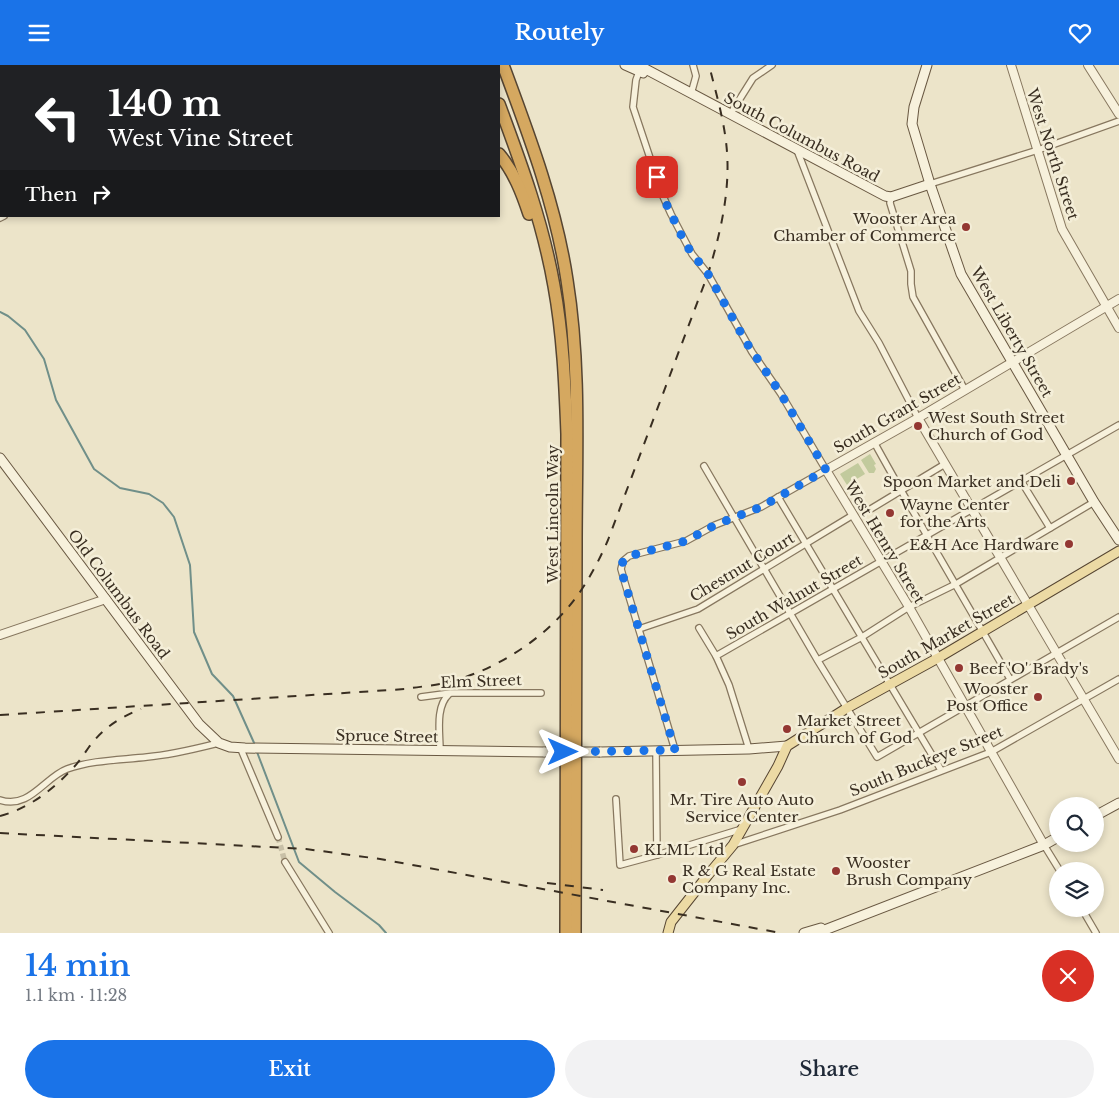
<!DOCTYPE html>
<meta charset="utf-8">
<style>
:root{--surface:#fff;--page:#f2f2f3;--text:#1f2937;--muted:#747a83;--accent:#1a73e8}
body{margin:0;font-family:"Libre Baskerville",serif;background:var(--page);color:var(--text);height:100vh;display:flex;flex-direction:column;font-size:19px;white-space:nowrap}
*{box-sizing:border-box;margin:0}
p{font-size:16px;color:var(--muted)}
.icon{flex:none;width:28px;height:28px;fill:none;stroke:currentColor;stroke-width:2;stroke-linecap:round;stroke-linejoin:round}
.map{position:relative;height:868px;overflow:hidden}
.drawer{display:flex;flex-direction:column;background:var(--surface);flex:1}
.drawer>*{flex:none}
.top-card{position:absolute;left:0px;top:0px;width:500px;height:152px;box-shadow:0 2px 8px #0003;background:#202124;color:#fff;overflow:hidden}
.fabs{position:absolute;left:1049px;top:732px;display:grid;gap:10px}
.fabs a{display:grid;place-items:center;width:55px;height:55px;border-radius:50%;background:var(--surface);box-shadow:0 2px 8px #0003;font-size:25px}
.pin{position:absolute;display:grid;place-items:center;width:42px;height:42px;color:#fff;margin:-21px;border-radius:10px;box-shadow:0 2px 8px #0006}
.me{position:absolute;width:55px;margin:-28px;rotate:90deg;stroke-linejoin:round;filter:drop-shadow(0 0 4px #0008)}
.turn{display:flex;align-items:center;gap:18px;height:105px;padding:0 25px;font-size:22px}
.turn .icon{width:65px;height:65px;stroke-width:2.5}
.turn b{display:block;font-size:35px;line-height:42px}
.then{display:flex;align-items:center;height:48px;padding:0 25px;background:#0003;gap:10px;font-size:19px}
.round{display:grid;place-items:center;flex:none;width:52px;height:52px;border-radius:26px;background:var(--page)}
.overview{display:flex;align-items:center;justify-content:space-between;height:85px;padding:0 25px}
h1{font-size:30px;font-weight:600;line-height:38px;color:var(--accent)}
.action{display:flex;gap:10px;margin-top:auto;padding:10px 25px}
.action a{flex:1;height:58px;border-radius:30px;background:var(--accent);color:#fff;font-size:20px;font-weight:600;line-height:58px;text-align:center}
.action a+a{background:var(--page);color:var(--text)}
header{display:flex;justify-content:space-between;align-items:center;height:65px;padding:0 25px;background:var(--accent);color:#fff;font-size:22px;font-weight:600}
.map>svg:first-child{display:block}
.green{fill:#c2ca9d}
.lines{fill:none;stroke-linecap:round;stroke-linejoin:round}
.stream{stroke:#708f89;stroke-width:2}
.minor-tunnel{stroke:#c8c0a7;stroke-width:5.5;stroke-dasharray:5.5 3;stroke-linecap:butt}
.minor-casing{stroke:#87775f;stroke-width:8}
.tertiary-casing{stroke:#87775f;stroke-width:10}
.secondary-casing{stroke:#695842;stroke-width:11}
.primary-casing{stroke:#564532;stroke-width:11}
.motorway-casing{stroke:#564532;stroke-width:14}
.minor{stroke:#f7f1dc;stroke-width:5.5}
.tertiary{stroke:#f7f1dc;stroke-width:8}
.secondary{stroke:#f7f1dc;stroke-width:9}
.primary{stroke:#ecdaa4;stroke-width:9}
.motorway{stroke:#d5a860;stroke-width:11}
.rail{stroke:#392e21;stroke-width:2;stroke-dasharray:9 9;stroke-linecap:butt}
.secondary-bridge-casing{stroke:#695842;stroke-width:11;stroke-linecap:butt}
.secondary-bridge{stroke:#f7f1dc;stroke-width:9}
.route{stroke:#1a73e8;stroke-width:9;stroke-dasharray:0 16.2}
.poi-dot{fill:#933732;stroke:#f4eed8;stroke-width:2}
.labels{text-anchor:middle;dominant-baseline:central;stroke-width:5;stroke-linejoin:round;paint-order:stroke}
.street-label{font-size:15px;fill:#392e21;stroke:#f4eed8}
.poi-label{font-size:15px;fill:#392e21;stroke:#f4eed8;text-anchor:start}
</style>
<header><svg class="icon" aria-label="menu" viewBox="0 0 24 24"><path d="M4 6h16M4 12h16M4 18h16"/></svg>Routely<svg class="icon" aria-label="heart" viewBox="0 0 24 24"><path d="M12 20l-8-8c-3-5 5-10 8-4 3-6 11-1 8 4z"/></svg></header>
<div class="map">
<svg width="1119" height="868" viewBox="0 0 1119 868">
<rect width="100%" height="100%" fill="#ece4c9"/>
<g class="green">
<polygon points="870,389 876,399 874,400 876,404 874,408 869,408 861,395"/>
<polygon points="858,398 865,409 847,420 840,409"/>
</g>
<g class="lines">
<g class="stream">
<polyline points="204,1 205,0"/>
<polyline points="0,87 1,86"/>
<polyline points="0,247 8,251 25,265 44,294 56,335 94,404 120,423 149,429 163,438 174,452 190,500 194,567 212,609 233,631 255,680"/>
<polyline points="257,687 299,797 335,827 379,860 386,868"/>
</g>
<polyline class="minor-tunnel" points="278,772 285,797"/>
<g class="minor-casing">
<g id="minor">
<polyline points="640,4 636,15 633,42 662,129 671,149 692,189 708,209 752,287 781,329 826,405 761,442 715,460 686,476 629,491 623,496 621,504 625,518 675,685"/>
<polyline points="691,29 696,11 693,0"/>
<polyline points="731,48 753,13 772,0"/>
<polyline points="797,85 859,246 879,278 918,353"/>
<polyline points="930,119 1038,85 1119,56"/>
<polyline points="891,132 890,138 911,206 911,219 913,232 965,325"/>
<polyline points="0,153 4,151"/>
<path d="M874,377C918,457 965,535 1010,614"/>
<polyline points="704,401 818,596 877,692 1119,552"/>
<polyline points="1021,416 1050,463"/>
<polyline points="778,432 941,705"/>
<polyline points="869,445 945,399"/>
<polyline points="699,563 716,591 729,620 749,684"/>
<polyline points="639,564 698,544 853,450"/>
<polyline points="716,591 1119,360"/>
<polyline points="818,595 862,572 909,542 956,519 1094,437"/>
<polyline points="421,632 451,628 541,628"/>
<polyline points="240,682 278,772"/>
<polyline points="656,685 657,790"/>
<path d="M440,686C440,668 435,642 449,629"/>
<polyline points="616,734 620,800 657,790 742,764"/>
<path d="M0,735C29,745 45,712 67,704C92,695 121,695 147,692C172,690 195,684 219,678"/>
<polyline points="733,780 840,745 991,687 1119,614"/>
<polyline points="1044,780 1060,806"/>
<polyline points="285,797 329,868"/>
<polyline points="1082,844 1096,868"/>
</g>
</g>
<g class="tertiary-casing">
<g id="tertiary">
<polyline points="1011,0 1062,164 1119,263"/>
<polyline points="1088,0 1119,49"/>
<polyline points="918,353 1119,694"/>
<polyline points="0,570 106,534"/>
<polyline points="1044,780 909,542 826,405 918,353 1119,234"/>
</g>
</g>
<g class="secondary-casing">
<g id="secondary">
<polyline points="625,0 643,8"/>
<polyline points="638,0 885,131 891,132 930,119"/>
<polyline points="927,0 914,42 912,59 930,119 961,209 1094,437 1119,475"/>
<polyline points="0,393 199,659 219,678 230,682 245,683 545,687"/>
<polyline points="600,687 749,684 787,681"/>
<polyline points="1095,751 1119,738"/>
<polyline points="804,868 821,863"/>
<polyline points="817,868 1044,780 1058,772"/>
</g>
</g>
<g class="primary-casing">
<polyline id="primary" points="668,868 671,857 708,810 733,780 778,701 787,681 847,643 938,593 1119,486"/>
</g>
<g class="motorway-casing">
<g id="motorway">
<polyline points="348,0 350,1"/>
<polyline points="358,0 360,1"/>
<polyline points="484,0 485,1"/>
<path d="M503,0C529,70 556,141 567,215C581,302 576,392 576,480C575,609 576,739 575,868"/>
<polyline points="420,1 422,0"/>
<path d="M499,39C521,98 543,158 554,221C563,270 565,319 567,369L566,868"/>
<path d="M499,89C514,107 522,128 529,149"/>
</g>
</g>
<use href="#minor" class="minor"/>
<use href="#tertiary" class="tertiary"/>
<use href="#secondary" class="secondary"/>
<use href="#primary" class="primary"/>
<use href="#motorway" class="motorway"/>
<g class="rail">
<path d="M0,650L406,624C417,622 429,621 440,619C498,607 557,567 587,516C595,503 602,489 608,475L708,209C720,170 730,128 727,87C725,58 716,28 709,0"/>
<path d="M0,751C28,744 54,724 73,703C79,697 84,689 89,682C103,663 120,652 141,644"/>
<polyline points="0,768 306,784 380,794 781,868"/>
<polyline points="547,818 603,825"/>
</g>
<g class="secondary-bridge-casing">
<polyline id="secondary-bridge" points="545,687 600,687"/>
</g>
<use href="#secondary-bridge" class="secondary-bridge"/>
</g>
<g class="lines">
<polyline class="route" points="563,687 675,685 625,518 621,504 623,496 629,491 686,476 715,460 761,442 826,405 781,329 746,277 708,209 686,180 662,130 657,112"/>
</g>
<g class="poi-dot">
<circle cx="966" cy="162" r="5"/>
<circle cx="918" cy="361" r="5"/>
<circle cx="1071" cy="416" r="5"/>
<circle cx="890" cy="448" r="5"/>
<circle cx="1069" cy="479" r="5"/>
<circle cx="959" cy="603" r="5"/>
<circle cx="1038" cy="632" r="5"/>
<circle cx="787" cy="664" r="5"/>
<circle cx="742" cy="717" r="5"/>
<circle cx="634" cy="784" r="5"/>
<circle cx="836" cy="806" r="5"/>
<circle cx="672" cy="814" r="5"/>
</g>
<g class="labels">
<g class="street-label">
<text transform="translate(802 72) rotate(28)">South Columbus Road</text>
<text transform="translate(1053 89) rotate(72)">West North Street</text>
<text transform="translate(1012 267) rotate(60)">West Liberty Street</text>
<text transform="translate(897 348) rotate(-30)">South Grant Street</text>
<text transform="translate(552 449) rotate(-90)">West Lincoln Way</text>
<text transform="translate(885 477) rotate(59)">West Henry Street</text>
<text transform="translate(742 502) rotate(-31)">Chestnut Court</text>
<text transform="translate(119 529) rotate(53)">Old Columbus Road</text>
<text transform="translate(794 532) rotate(-30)">South Walnut Street</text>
<text transform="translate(946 571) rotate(-30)">South Market Street</text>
<text transform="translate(481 616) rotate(-2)">Elm Street</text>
<text transform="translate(387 671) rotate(1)">Spruce Street</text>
<text transform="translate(926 696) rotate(-22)">South Buckeye Street</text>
</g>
<g class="poi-label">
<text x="956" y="153" text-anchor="end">Wooster Area<tspan x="956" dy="17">Chamber of Commerce</tspan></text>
<text x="928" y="352">West South Street<tspan x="928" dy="17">Church of God</tspan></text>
<text x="1061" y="416" text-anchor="end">Spoon Market and Deli</text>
<text x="900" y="439">Wayne Center<tspan x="900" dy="17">for the Arts</tspan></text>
<text x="1059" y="479" text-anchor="end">E&amp;H Ace Hardware</text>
<text x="969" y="603">Beef 'O' Brady's</text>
<text x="1028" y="623" text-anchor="end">Wooster<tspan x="1028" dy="17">Post Office</tspan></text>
<text x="797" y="655">Market Street<tspan x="797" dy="17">Church of God</tspan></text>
<text x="742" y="734" text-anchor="middle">Mr. Tire Auto Auto<tspan x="742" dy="17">Service Center</tspan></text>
<text x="644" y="784">KLML Ltd</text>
<text x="846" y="797">Wooster<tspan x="846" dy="17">Brush Company</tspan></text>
<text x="682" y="805">R &amp; G Real Estate<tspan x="682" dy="17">Company Inc.</tspan></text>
</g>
</g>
</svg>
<div class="fabs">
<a><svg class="icon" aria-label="search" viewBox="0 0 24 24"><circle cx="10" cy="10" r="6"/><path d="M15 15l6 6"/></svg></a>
<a><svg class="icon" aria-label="layers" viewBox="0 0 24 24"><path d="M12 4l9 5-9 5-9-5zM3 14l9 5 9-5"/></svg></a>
</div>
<div class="pin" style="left:657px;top:112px;background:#d93025"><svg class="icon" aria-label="arrive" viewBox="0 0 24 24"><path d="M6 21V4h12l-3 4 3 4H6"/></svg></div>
<svg class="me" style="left:563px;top:687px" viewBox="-20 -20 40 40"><path d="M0-17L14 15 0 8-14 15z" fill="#1a73e8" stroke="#fff" stroke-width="4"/></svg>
<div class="top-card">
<div class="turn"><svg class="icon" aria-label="left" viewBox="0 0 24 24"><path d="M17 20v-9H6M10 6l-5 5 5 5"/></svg><div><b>140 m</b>West Vine Street</div></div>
<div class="then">Then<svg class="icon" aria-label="right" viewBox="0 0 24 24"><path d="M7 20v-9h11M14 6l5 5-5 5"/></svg></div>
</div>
</div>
<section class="drawer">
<div class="overview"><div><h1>14 min</h1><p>1.1 km · 11:28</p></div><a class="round" style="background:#d93025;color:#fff"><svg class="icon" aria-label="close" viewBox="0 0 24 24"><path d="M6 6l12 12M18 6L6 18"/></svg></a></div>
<div class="action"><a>Exit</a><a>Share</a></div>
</section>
